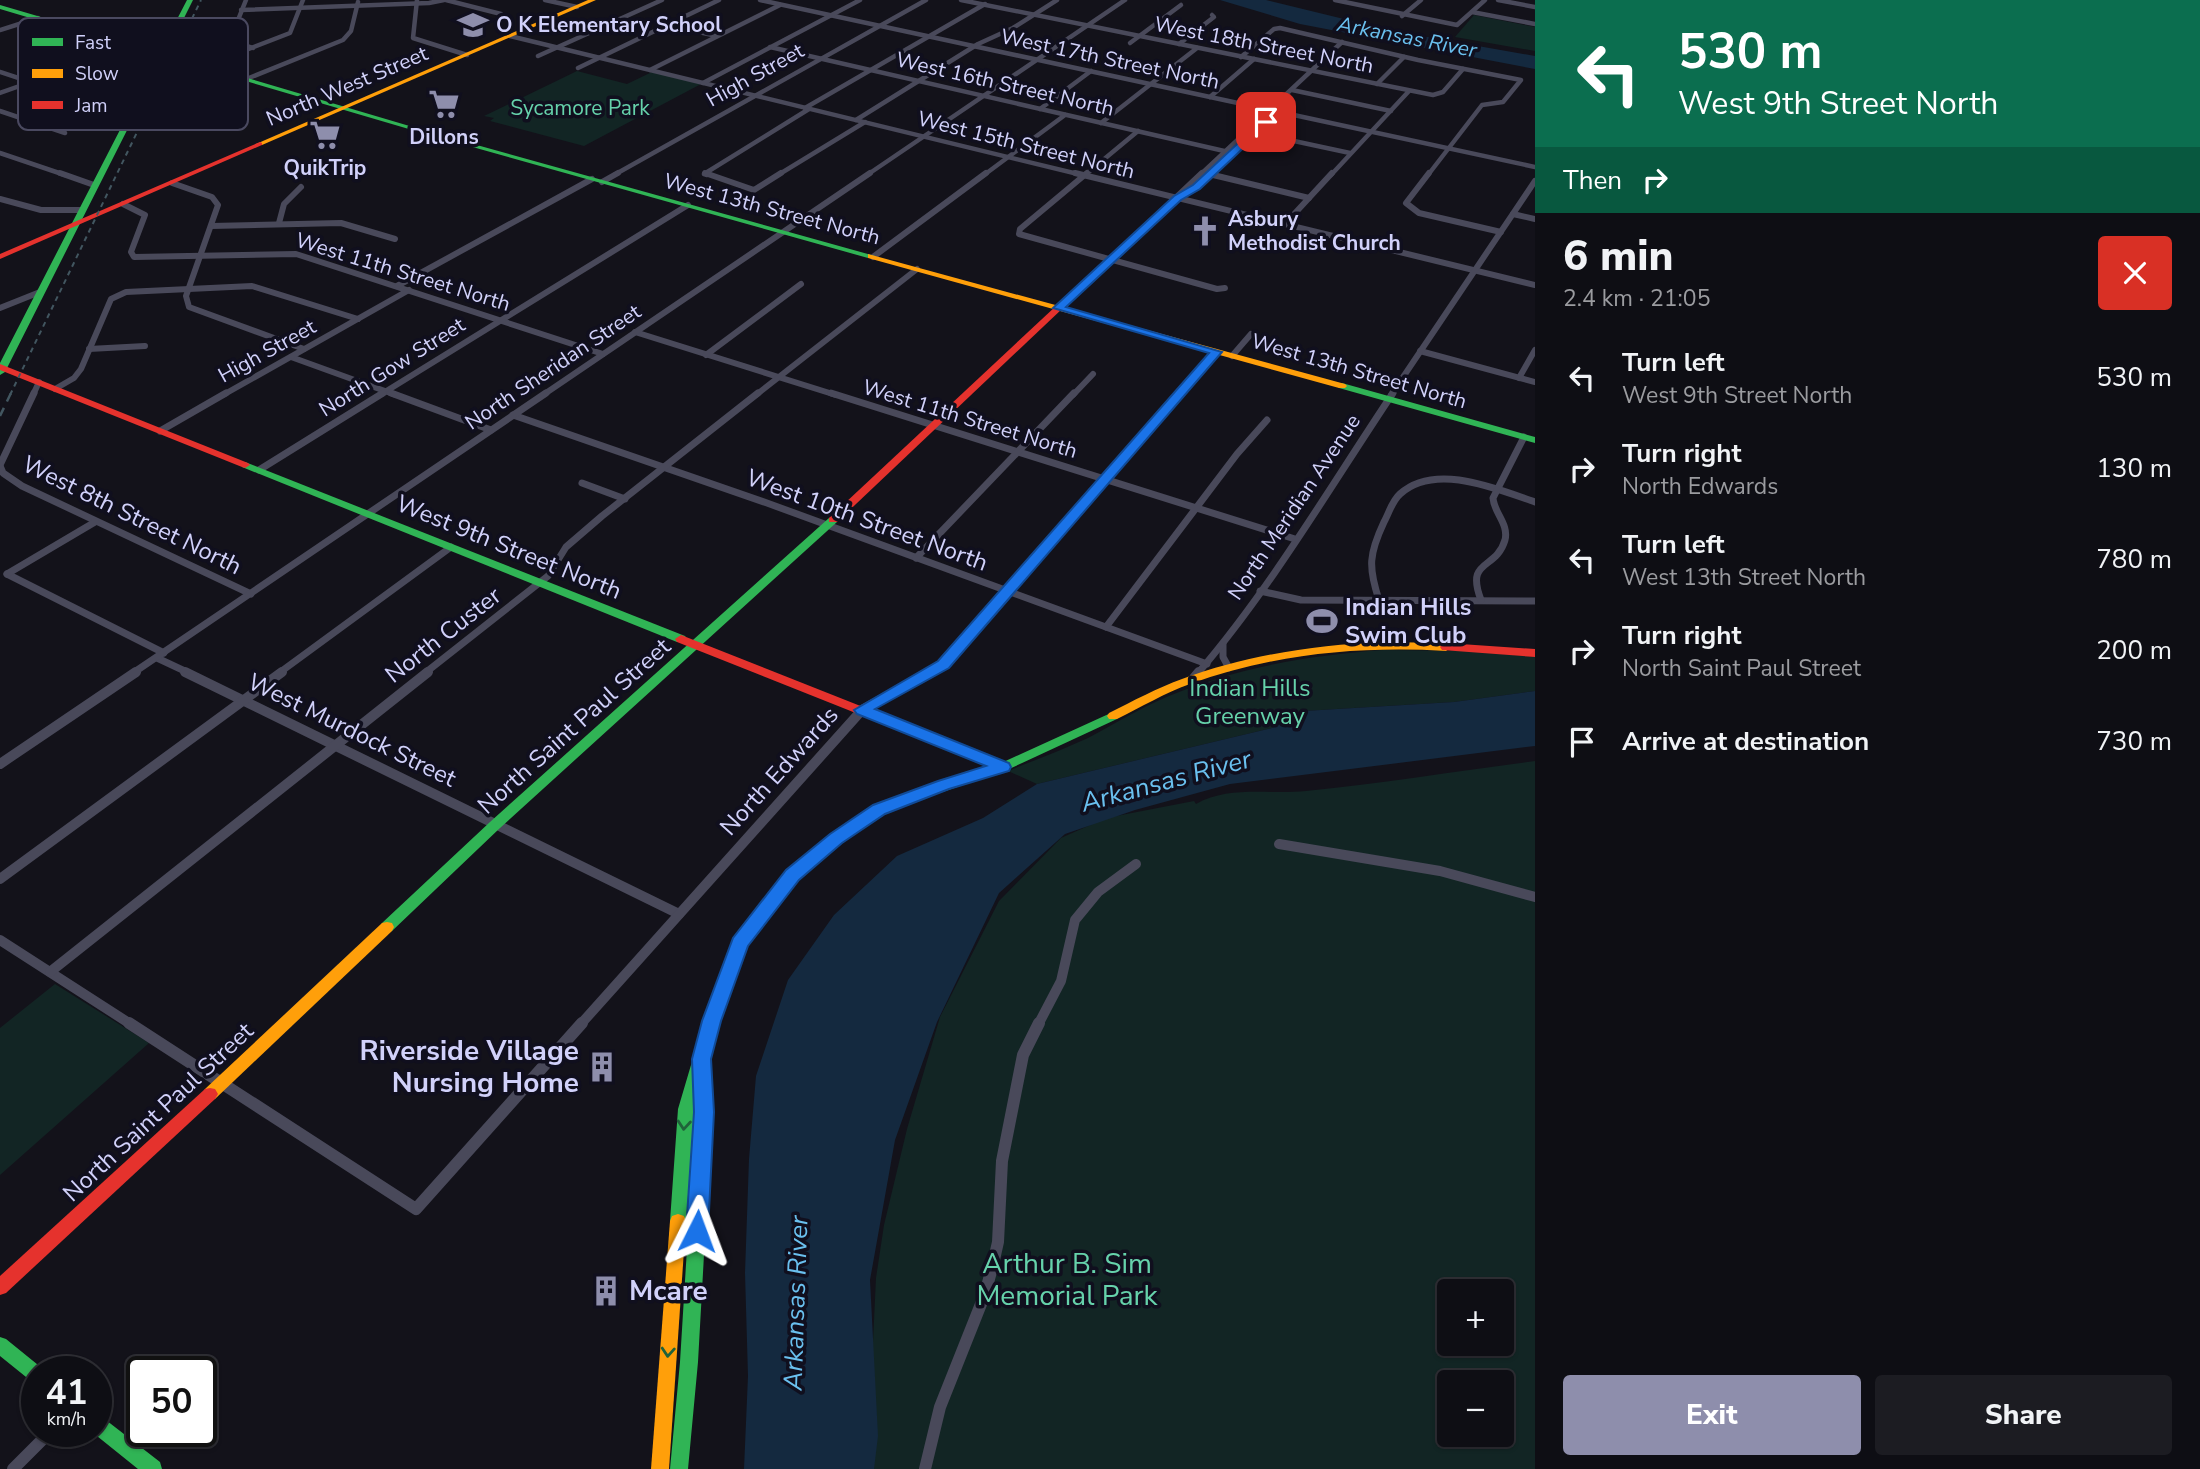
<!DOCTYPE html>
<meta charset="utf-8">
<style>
:root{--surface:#0e0e14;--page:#1c1c22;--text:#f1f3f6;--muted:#9b9ca0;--line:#2e2e34;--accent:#8e8eac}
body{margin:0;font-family:"Nunito Sans",sans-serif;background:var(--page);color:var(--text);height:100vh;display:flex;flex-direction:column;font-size:26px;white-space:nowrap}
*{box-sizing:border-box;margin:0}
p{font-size:23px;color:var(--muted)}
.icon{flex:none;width:38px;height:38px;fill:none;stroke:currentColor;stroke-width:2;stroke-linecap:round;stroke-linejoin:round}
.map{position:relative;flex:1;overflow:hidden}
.panel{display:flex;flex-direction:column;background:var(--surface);width:665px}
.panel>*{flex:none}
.banner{background:#0b6e4f;color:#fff;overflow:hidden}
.buttons{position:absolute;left:1437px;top:1279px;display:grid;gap:14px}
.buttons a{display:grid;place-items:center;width:77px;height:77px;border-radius:7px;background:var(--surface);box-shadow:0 2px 5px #0004,0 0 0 2px var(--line);font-size:35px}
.speed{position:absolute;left:21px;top:1356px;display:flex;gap:14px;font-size:35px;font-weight:700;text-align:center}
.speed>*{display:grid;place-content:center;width:91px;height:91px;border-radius:50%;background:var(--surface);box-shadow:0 2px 5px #0004,0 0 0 2px var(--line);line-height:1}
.speed small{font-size:18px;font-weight:400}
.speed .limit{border:4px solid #111;border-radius:10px;background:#fff;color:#111}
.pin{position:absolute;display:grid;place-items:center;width:60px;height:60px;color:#fff;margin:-30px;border-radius:14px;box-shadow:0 4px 10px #0006}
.me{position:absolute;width:77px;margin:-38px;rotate:3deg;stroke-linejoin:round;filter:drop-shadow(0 0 5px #0008)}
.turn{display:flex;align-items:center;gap:24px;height:147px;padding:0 28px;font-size:32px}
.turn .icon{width:91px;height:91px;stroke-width:2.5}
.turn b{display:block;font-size:49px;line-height:60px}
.then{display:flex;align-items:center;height:66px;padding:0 28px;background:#0003;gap:14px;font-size:26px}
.round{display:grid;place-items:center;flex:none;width:74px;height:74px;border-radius:7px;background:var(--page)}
.headline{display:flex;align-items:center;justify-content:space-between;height:119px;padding:0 28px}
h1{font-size:42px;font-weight:800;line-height:52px}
.primary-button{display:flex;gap:14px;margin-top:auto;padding:14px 28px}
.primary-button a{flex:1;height:80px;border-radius:7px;background:var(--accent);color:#fff;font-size:28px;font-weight:800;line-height:80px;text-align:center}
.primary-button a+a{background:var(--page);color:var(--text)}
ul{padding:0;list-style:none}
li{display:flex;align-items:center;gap:21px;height:91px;padding:0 28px}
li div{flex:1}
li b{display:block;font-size:26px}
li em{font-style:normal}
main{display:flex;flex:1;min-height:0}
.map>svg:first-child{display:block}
.green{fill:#122524;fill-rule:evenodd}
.water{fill:#14293f}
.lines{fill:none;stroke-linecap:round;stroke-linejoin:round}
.street-far4{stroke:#49495a;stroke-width:4.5}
.street-far3{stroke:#49495a;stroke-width:6}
.street-far2{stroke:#49495a;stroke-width:7}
.street-far1{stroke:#49495a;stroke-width:10}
.street{stroke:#49495a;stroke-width:12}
.fast{fill:#30b455;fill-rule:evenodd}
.slow{fill:#ff9f0a;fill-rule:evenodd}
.jam{fill:#e5322d;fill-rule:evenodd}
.rail-far1{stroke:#425660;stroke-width:2;stroke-dasharray:5 4.5;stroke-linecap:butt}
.rail{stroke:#425660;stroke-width:2.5;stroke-dasharray:9 7;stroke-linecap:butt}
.oneway{stroke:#20623a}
.route{fill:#1a73e8;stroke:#114b97;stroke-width:2}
.labels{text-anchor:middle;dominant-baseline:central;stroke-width:7;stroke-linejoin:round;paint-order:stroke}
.far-poi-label{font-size:21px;font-weight:bold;fill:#d1d1fa;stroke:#100f1e;text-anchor:start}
.far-water-label{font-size:21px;font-style:italic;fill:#6ac0ef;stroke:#100f1e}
.far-street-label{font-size:21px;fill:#d1d1fa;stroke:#100f1e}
.far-park-label{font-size:21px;fill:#66d2ab;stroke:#100f1e}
.street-label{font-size:24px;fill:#d1d1fa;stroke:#100f1e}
.poi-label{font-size:24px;font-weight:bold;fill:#d1d1fa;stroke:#100f1e;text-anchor:start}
.park-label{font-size:24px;fill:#66d2ab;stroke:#100f1e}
.water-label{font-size:26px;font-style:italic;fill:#6ac0ef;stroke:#100f1e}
.near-poi-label{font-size:28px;font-weight:bold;fill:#d1d1fa;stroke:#100f1e;text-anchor:end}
.near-park-label{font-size:28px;fill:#66d2ab;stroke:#100f1e}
.key{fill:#100f1e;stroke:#4a4960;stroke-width:2}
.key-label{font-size:19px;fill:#d1d1fa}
</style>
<main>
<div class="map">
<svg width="1535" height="1469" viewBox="0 0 1535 1469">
<rect width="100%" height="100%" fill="#13121a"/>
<g class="green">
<polygon points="1474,15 1535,27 1535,51 1455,37"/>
<polygon points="577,71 627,84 652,72 701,84 584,146 490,121 494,118 484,116"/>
<path d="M1383,650L1468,651L1535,657V691L1454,702L1304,711L1272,728L1037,784L1008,771C1035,760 1062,750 1088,738C1118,722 1147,704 1179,692C1245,666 1313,655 1383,650Z"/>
<path d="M1535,761V1469H867L876,1278L884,1225L907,1129L940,1017L999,901L1061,838L1106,818L1194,801L1196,804C1230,785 1269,795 1306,791C1383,783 1459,771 1535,761ZM1449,1292H1502V1344H1449ZM1449,1382H1502V1435H1449Z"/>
<polygon points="55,984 149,1043 0,1175 0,1028"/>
</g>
<g class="water">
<polygon points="1220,0 1266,0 1393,31 1535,56 1535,69 1300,24"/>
<polygon points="1535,691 1535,746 1230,784 1135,810 1065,834 999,893 937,1022 895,1140 870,1280 878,1436 874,1469 744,1469 748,1376 745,1273 749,1159 756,1076 788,980 834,915 897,856 983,818 1037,784 1272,728 1304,711 1454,702"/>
</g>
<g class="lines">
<g class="street-far4">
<polyline points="246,0 232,35 239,43 253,48"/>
<polyline points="417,0 413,38 467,55"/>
<polyline points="446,0 501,14"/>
<polyline points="545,0 577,7"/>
<polyline points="760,0 1535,167"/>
<polyline points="961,0 1433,95 1443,92 1463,69"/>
<polyline points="1335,0 1457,25 1485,0"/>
<polyline points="1498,0 1535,7"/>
<polyline points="241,10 429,3 444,0"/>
<polyline points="1472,12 1535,24"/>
<polyline points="1402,16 1421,0"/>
<polyline points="667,25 717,36"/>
<polyline points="0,30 38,18"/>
<polyline points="510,36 1082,175"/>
<polyline points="1130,43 1181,5"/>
<polyline points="1179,44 1214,17 1212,15"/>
<polyline points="23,45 101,69"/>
<polyline points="770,47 1233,153"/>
<polyline points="538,56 662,0"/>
<polyline points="1241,57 1274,29 1280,28 1418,60 1521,80 1503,102 1482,105 1428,175"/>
<polyline points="202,67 290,33 303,0"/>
<polyline points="578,68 719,0"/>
<polyline points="650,70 780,5"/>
<polyline points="0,72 112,109 133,109"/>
<polyline points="244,80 343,40 351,31 358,2"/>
<polyline points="703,83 860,0"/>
<polyline points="1377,84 1404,57"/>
<polyline points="50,88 135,57"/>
<polyline points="1292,90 1391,111"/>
<polyline points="0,93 31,82"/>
<polyline points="1210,97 1254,59"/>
<polyline points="805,108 985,4"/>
<polyline points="1040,109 1091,71"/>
<polyline points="0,111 65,133"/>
<polyline points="856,120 978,44 1013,28 1057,0"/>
<polyline points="1101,123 1197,48"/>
<polyline points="1252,132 1350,153"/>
<polyline points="0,153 65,175"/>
<polyline points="1209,174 1213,175"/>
<polyline points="614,175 926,0"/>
<polyline points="707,175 704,174 809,109"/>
<polyline points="778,175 865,122"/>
<polyline points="867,175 1125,0"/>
<polyline points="984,175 1065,115"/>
<polyline points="1085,175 1138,131"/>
<polyline points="1200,175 1342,42"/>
<polyline points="1209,175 1272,117"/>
<polyline points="1331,175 1409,91"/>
</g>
<g class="street-far3">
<polyline points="60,173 94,185"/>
<polyline points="705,173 754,190 781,173"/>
<polyline points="1075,173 1535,285"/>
<polyline points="1087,173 1020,229 1019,234 1217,289 1225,288"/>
<polyline points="1429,173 1406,203 1419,213 1501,232"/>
<polyline points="1209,174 1309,198"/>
<polyline points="602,182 618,173"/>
<polyline points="172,183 212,197 218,205 186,296 189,307 304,349"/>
<polyline points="1186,193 1211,173"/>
<polyline points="0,199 41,210 82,210"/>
<polyline points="123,204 145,215 131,252 134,257 296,254 603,354"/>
<polyline points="1513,214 1535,219"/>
<polyline points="279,223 284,204 301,187"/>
<polyline points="1285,224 1332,173"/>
<polyline points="211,226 341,223 395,239"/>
<polyline points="873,257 986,173"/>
<polyline points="397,286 592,179"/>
<polyline points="0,308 40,292"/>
<polyline points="1059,308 1202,173"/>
<polyline points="635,332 836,395"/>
<polyline points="89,349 145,346"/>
<polyline points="1420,351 1535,382"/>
<polyline points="706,355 801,284"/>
<polyline points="1232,356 1251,334"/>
<polyline points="291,357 396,395"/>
<polyline points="1519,378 1535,350"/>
<polyline points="55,389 74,378 81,369 111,299 126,292 252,286 358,319"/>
<polyline points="33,395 39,382"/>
<polyline points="223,395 409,290"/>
<polyline points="380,395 688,205"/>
<polyline points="543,395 870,173"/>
<polyline points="756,395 917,269"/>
<polyline points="1073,395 1093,374"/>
<polyline points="1178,395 1216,352"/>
<polyline points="1391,395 1535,181"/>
</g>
<g class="street-far2">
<polyline points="391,393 491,430"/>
<polyline points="831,393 1295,539"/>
<polyline points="513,415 767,503 1207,664"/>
<polyline points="160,431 226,393"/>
<polyline points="0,465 34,393"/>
<polyline points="0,466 3,473 22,486 251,594"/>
<polyline points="259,470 383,393"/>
<polyline points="582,483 625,499"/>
<polyline points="916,558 1074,393"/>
<polyline points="7,574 164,653"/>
<polyline points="7,574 95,522"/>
<polyline points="1260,591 1301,600 1535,601"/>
<path d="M1379,600C1368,567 1369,554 1384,522C1389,513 1392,501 1400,494C1435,462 1497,489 1535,502"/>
<path d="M1481,600C1465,558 1496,571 1505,540C1509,524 1494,513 1493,498L1524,437"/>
<polyline points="1106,627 1237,454 1267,420"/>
<polyline points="1223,644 1223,657 1229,668"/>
<polyline points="157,658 189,673"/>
<polyline points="133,673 546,393"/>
<polyline points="279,673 451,547"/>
<polyline points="425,673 548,576 566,547 602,516 758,393"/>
<polyline points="929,673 944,665 1180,393"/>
<path d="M1198,673C1271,588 1330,487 1393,393"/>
</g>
<g class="street-far1">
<polyline points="185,672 679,914"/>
<polyline points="1194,678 1199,672"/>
<polyline points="0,764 136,672"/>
<polyline points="1279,844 1440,871 1535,897"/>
<polyline points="0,879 282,672"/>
<polyline points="0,940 132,1025"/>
<polyline points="50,972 428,672"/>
<polyline points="580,1025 862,710 932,672"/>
<polyline points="1038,1025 1061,981 1075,920 1098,892 1136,864"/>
</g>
<g class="street">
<polyline points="129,1023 416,1209 582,1023"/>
<polyline points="13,1469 50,1432"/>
<polyline points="925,1469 940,1407 985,1294 993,1264 998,1242 1002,1161 1023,1055 1039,1023"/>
</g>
<g class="fast">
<polygon points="187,0 193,0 166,54 423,130 875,256 868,258 419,132 164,57 5,372 0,375 0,363 158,56 0,9 0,5 160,52"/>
<polygon points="1342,383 1535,437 1535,443 1339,388 1337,386"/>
<polygon points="245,462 685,636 687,639 685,642 677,642 242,467 242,463"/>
<polygon points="833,517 837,518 837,522 500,828 392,931 387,932 382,931 380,927 382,923 490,822 829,518"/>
<polygon points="1113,712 1117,713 1119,716 1117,719 1007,770 884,812 841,841 797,879 746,945 718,1021 707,1062 710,1067 712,1112 698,1362 688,1469 670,1469 680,1362 696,1102 686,1221 684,1226 678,1228 672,1226 670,1221 678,1109 704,1021 735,939 787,871 831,835 874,806 999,764"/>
<polygon points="0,1337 6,1339 43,1369 45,1372 37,1372 37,1384 31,1381 0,1356"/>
<polygon points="96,1414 102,1417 160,1462 162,1469 138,1469 92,1432 96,1432"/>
</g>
<g class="slow">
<polygon points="588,0 596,0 262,145 256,144"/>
<polygon points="868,254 1345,384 1347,386 1345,388 1339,388 868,258"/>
<path d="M1383,642L1446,643L1452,647L1446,651C1359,646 1272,654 1190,684C1165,693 1141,707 1117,719H1109L1107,716L1109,713C1133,701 1157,688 1182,679C1247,655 1315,645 1383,642Z"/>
<polygon points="387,922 392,923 394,927 392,931 215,1099 210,1100 205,1099 202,1094 205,1089 382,923"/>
<polygon points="678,1214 684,1216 686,1221 669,1469 651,1469 670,1221 672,1216"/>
</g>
<g class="jam">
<polygon points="260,142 262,143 262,145 0,259 0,254"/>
<polygon points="1056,306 1063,308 837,522 829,522 829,518"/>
<polygon points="0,364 248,463 250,465 245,468 242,467 0,370"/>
<polygon points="681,635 1007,764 1009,767 1007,770 999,770 677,642 675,639"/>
<polygon points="1446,643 1535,649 1535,657 1442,650 1440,647 1442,644"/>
<polygon points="210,1088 215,1089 218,1094 215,1099 6,1293 0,1295 0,1276 205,1089"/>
</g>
<polyline class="rail-far1" points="10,395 201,0"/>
<polyline class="rail" points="0,416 11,393"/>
</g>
<defs><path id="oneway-chevron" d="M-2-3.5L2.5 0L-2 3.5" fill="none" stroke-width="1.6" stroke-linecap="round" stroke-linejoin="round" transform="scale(1.75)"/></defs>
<g class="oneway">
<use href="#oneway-chevron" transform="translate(684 1125) rotate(95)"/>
<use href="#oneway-chevron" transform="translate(668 1352) rotate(94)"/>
</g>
<polygon class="route" points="1263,120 1271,122 1200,189 1181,200 1066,307 1222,352 949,668 875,709 1009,763 1011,767 1009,771 949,789 885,814 842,843 799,880 748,946 721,1021 711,1059 714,1112 708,1231 705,1238 697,1241 689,1238 686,1231 694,1112 692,1059 702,1021 733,938 786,870 830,834 873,805 938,781 986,766 857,714 854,710 938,661 1209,353 1053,308 1174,196 1193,185"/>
<defs>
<g id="school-bare" transform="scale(2.415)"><path d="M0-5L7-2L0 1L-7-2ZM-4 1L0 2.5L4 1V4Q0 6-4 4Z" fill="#8e8eac" stroke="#100f1e" stroke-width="2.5" paint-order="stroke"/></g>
<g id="supermarket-bare" transform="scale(2.415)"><path d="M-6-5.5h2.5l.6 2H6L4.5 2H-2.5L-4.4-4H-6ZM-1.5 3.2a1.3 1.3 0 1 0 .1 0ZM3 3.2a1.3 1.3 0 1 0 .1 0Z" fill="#8e8eac" stroke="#100f1e" stroke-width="2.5" paint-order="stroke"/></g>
<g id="church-bare" transform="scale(2.415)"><path d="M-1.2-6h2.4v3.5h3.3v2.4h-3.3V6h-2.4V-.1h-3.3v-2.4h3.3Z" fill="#8e8eac" stroke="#100f1e" stroke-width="2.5" paint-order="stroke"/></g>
<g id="stadium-bare" transform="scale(2.415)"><path d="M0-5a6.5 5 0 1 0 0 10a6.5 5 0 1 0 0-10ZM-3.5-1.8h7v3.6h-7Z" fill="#8e8eac" stroke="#100f1e" stroke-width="2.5" paint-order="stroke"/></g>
<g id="building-bare" transform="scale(2.415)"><path d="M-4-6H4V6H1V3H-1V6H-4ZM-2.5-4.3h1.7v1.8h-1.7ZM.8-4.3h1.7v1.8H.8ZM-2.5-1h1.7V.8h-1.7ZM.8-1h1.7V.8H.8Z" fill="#8e8eac" stroke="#100f1e" stroke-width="2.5" paint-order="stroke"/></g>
</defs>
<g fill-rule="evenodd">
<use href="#school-bare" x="473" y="25"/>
<use href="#supermarket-bare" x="444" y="104"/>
<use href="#supermarket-bare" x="325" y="135"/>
<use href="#church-bare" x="1205" y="231"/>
<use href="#stadium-bare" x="1322" y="621"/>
<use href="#building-bare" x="602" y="1067"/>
<use href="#building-bare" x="606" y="1291"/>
</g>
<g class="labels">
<g class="far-poi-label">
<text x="496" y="25">O K Elementary School</text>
<text x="444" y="137" text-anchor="middle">Dillons</text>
<text x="325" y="168" text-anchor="middle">QuikTrip</text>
<text x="1228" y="219">Asbury<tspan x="1228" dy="24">Methodist Church</tspan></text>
</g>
<g class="far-water-label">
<text transform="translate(1407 37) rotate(11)">Arkansas River</text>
</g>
<g class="far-street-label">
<text transform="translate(1264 45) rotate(11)">West 18th Street North</text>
<text transform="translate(1110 59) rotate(12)">West 17th Street North</text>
<text transform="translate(755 75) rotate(-29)">High Street</text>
<text transform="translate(1005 84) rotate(13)">West 16th Street North</text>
<text transform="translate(347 86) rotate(-23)">North West Street</text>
<text transform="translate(1026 145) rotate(14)">West 15th Street North</text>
<text transform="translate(772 209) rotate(15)">West 13th Street North</text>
<text transform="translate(403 272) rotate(17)">West 11th Street North</text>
<text transform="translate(267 351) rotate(-29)">High Street</text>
<text transform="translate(392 367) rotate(-32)">North Gow Street</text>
<text transform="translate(553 367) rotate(-34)">North Sheridan Street</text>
<text transform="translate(1359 371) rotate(16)">West 13th Street North</text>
<text transform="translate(970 419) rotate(17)">West 11th Street North</text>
<text transform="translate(1294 507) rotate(-56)">North Meridian Avenue</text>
</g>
<g class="far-park-label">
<text x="580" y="108">Sycamore Park</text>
</g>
<g class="street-label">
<text transform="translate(132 515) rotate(26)">West 8th Street North</text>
<text transform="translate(867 520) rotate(20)">West 10th Street North</text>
<text transform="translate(509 547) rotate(22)">West 9th Street North</text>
<text transform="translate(443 635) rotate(-38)">North Custer</text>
<text transform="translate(574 726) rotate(-42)">North Saint Paul Street</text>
<text transform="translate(352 730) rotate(26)">West Murdock Street</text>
<text transform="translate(779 771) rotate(-48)">North Edwards</text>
<text transform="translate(158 1112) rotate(-43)">North Saint Paul Street</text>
</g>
<g class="poi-label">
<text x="1345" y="607">Indian Hills<tspan x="1345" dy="28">Swim Club</tspan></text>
</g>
<g class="park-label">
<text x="1250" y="688">Indian Hills<tspan x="1250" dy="28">Greenway</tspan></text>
</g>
<g class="water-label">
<text transform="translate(1166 781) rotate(-15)">Arkansas River</text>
<text transform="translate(796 1303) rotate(-88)">Arkansas River</text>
</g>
<g class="near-poi-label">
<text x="579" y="1051">Riverside Village<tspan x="579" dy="32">Nursing Home</tspan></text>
<text x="629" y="1291" text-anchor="start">Mcare</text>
</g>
<g class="near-park-label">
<text x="1067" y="1264">Arthur B. Sim<tspan x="1067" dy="32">Memorial Park</tspan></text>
</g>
</g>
<rect x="18" y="18" width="230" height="112" rx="10" class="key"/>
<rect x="32" y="38" width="31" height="8" fill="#30b455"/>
<rect x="32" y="69" width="31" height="9" fill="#ff9f0a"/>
<rect x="32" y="101" width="31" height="8" fill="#e5322d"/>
<g class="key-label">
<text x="75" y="49">Fast</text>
<text x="75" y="80">Slow</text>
<text x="75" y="112">Jam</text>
</g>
</svg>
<div class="buttons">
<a>+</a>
<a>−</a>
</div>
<div class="speed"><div>41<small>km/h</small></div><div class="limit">50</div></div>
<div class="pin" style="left:1266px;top:122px;background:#d93025"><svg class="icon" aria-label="arrive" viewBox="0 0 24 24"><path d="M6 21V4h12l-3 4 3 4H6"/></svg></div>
<svg class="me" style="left:697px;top:1231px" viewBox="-20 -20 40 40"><path d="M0-17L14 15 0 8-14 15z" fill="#1a73e8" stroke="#fff" stroke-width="4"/></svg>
</div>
<section class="panel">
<div class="banner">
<div class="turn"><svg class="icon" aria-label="left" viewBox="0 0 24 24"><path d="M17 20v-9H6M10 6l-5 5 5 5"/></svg><div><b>530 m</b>West 9th Street North</div></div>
<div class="then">Then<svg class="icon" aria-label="right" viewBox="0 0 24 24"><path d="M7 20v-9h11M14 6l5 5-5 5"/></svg></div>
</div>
<div class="headline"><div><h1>6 min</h1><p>2.4 km · 21:05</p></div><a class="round" style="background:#d93025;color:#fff"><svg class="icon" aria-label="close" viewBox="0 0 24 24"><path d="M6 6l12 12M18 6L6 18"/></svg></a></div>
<ul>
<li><svg class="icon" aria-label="left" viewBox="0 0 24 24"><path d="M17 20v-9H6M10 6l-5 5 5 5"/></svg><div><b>Turn left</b><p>West 9th Street North</p></div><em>530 m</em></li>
<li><svg class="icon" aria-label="right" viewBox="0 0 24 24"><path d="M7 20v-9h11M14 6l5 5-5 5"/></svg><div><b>Turn right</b><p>North Edwards</p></div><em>130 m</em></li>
<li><svg class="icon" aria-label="left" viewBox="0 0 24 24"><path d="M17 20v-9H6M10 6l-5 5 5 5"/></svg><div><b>Turn left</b><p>West 13th Street North</p></div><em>780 m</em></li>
<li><svg class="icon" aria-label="right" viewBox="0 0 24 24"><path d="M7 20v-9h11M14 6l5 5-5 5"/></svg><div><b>Turn right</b><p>North Saint Paul Street</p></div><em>200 m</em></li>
<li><svg class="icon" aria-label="arrive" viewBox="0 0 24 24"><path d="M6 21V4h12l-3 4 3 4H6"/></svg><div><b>Arrive at destination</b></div><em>730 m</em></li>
</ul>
<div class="primary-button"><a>Exit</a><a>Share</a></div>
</section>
</main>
